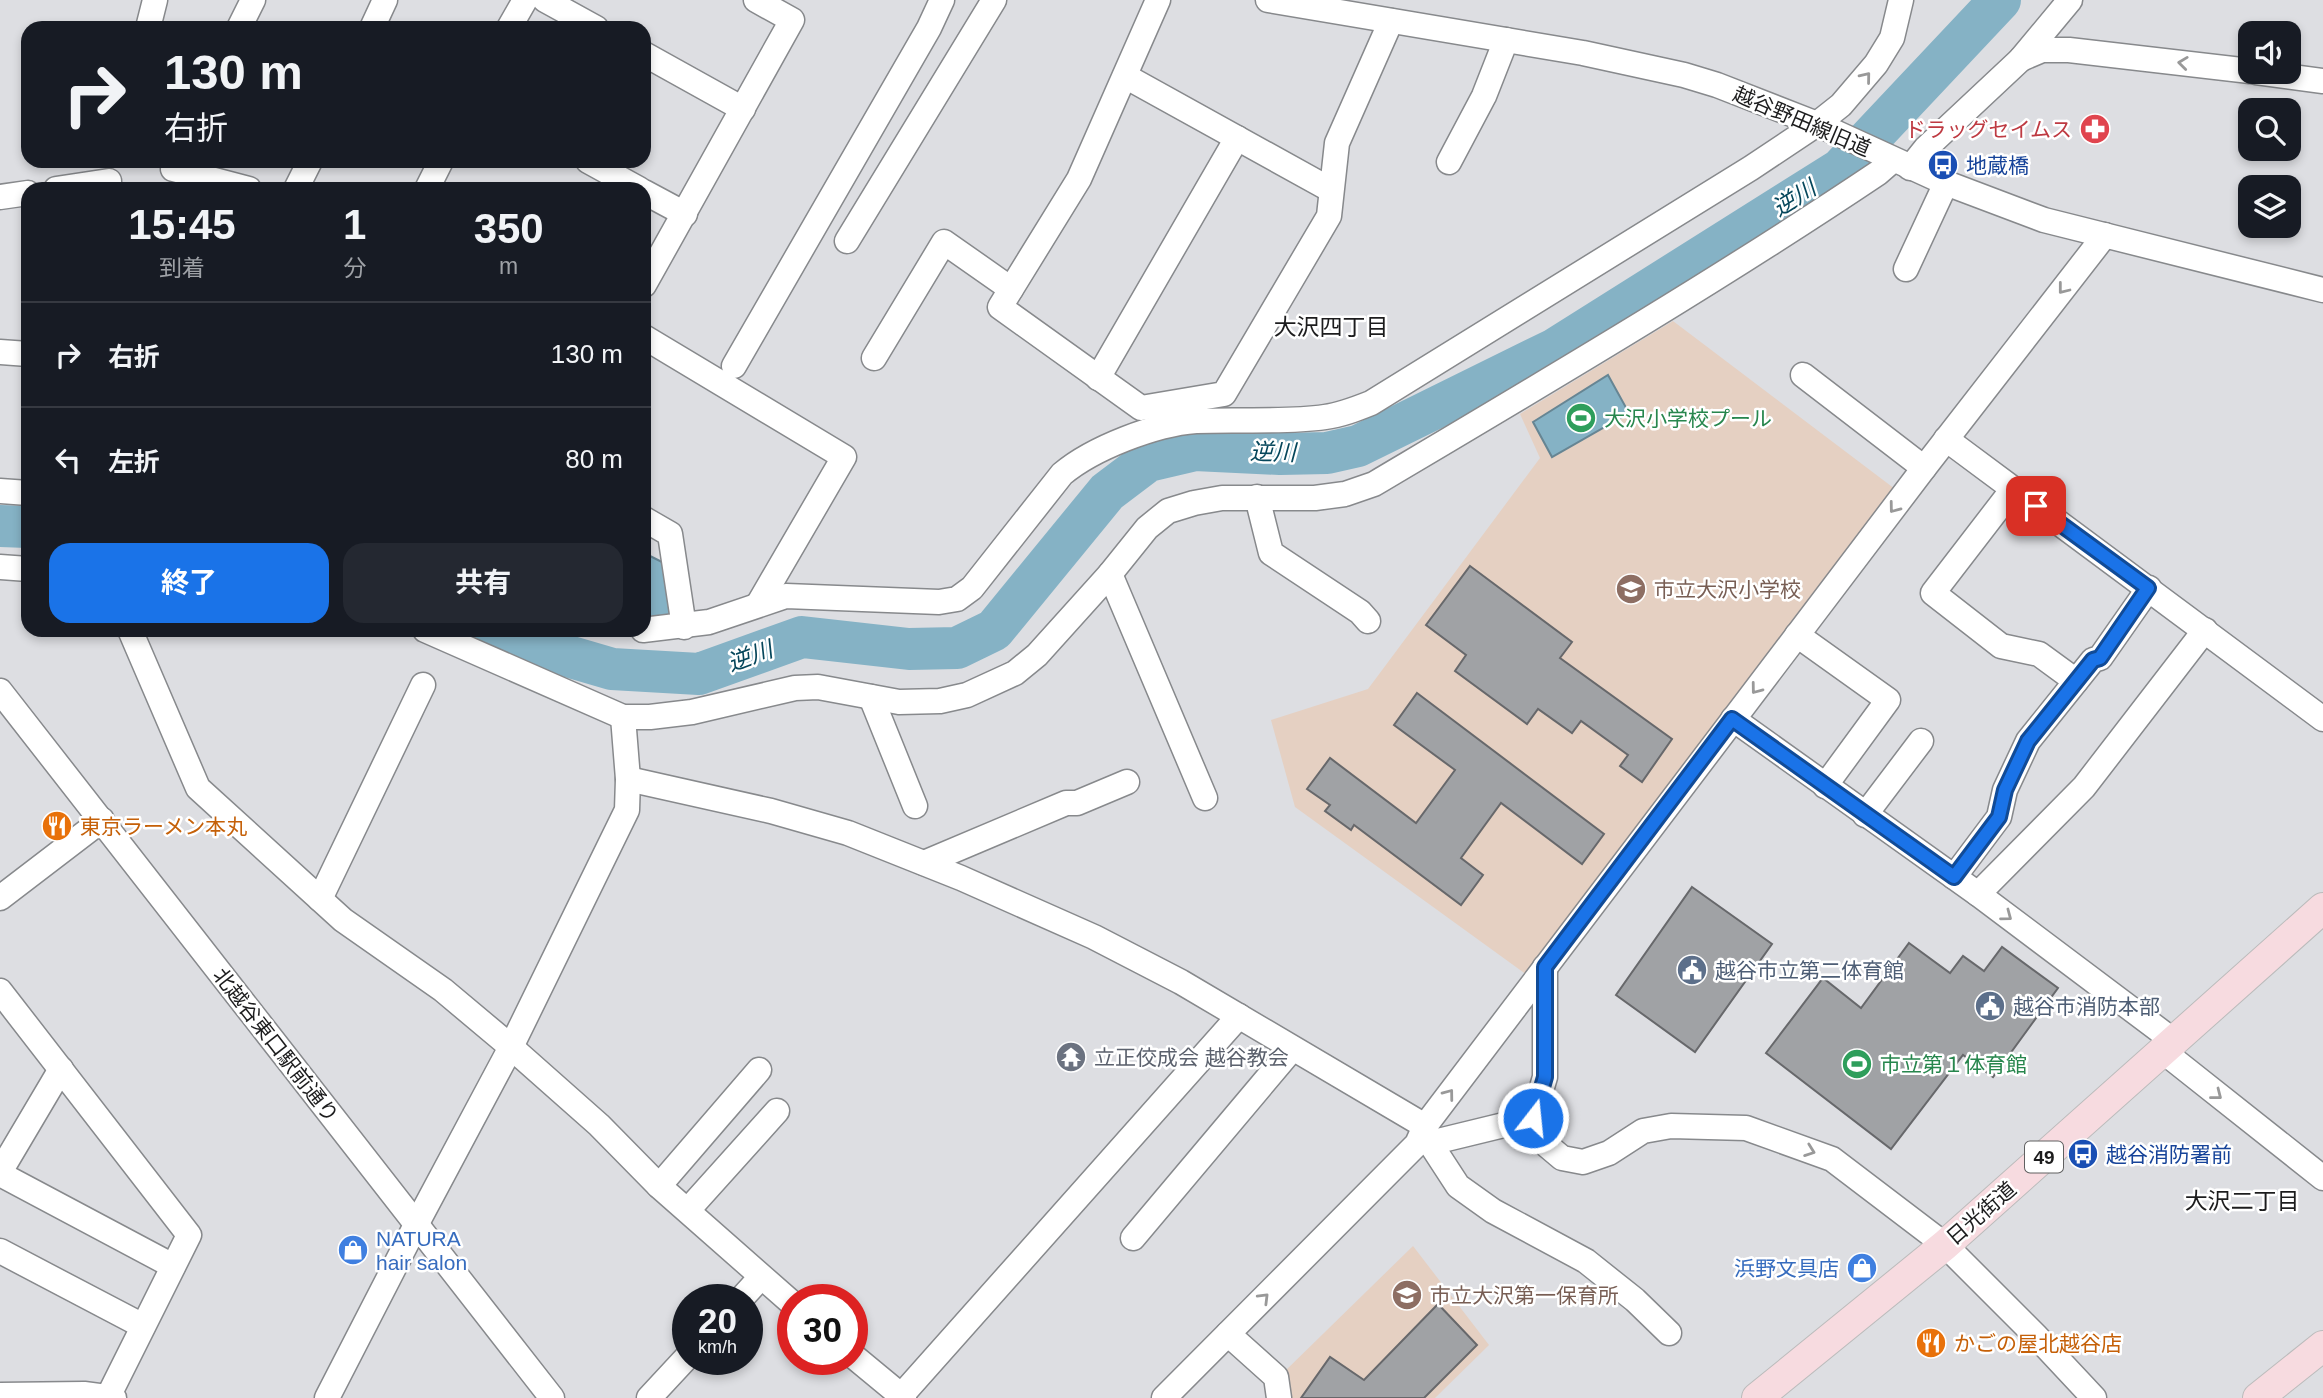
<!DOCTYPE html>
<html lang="ja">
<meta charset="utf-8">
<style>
:root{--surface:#171b24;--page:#242831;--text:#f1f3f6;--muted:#9ea1a6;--line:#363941;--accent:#1a73e8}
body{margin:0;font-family:Arial,"Noto Sans JP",sans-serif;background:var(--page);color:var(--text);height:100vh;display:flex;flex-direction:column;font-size:26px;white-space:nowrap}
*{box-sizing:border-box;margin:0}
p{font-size:23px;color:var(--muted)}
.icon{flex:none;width:38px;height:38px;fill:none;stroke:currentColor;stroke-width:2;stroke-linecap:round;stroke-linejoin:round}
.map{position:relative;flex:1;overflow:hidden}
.panel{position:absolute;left:21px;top:182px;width:630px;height:455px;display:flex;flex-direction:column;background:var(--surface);border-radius:21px;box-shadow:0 4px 10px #0003}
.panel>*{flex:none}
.banner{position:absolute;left:21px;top:21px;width:630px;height:147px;border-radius:21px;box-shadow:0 4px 10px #0003;background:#171b24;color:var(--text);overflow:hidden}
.tools{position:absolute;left:2238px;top:21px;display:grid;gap:14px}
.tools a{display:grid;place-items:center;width:63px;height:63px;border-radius:14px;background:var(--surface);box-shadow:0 4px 10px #0003;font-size:35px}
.speed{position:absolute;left:672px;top:1284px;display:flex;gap:14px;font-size:35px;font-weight:700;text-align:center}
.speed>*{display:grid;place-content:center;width:91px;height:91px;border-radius:50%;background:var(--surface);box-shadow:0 4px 10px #0003;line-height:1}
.speed small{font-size:18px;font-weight:400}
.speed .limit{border:10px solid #d22;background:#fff;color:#111}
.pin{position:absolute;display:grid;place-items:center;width:60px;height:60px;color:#fff;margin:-30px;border-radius:14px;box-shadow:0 4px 10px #0006}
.me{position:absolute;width:77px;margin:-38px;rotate:16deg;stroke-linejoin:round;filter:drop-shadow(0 0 5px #0008)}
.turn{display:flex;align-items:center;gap:24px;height:147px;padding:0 28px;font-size:32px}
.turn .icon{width:91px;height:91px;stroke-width:2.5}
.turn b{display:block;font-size:49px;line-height:60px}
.eta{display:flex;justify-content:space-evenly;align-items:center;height:119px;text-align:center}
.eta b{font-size:42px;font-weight:700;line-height:49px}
.action{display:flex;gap:14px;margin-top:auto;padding:14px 28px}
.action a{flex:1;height:80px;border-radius:21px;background:var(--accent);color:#fff;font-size:28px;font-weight:700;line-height:80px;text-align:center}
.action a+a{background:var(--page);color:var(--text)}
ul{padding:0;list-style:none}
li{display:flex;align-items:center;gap:21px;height:105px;padding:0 28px;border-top:2px solid var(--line)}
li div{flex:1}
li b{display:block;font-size:26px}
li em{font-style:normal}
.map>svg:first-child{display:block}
.education{fill:#e5d0c2}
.water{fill:#85b2c5;stroke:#668593;stroke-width:2}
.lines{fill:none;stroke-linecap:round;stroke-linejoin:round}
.river{stroke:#85b2c5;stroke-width:42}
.building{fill:#a0a2a5;stroke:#67686b;stroke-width:2}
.minor-casing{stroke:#87898c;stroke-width:27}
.major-casing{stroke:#bbb;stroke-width:32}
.minor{stroke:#fff;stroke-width:24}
.major{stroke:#f7dbe0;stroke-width:30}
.oneway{stroke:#999}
.route-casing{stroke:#114b97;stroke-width:18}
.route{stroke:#1a73e8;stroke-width:12}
.labels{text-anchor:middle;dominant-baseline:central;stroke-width:5;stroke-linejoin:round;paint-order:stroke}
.shield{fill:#fff;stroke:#606061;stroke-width:2}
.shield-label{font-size:19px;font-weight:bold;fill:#1c1c1d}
.street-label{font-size:21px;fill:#1c1c1d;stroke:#fff}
.health-label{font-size:21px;fill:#be3a42;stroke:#fff;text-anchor:end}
.transit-label{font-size:21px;fill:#164399;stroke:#fff;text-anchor:start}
.leisure-label{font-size:21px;fill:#27864d;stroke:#fff;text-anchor:start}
.education-label{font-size:21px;fill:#785e54;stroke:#fff;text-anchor:start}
.food-label{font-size:21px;fill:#c56008;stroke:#fff;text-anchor:start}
.service-label{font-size:21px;fill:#4e5e75;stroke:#fff;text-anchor:start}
.worship-label{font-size:21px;fill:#5b616d;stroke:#fff;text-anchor:start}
.shop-label{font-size:21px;fill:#366cbe;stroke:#fff;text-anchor:start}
.water-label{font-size:23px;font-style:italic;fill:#05465b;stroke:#fff}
.neighbourhood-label{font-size:23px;fill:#1c1c1d;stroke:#fff}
</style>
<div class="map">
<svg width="2323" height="1398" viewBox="0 0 2323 1398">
<rect width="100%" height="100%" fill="#dddee2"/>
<g class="education">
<polygon points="1673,321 1895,489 1527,975 1295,807 1271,720 1368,689 1540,458 1520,414"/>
<polygon points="1413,1246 1489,1345 1435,1398 1283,1398 1281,1375"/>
</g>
<g class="water">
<polygon points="1608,375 1629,413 1552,457 1533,422"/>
<polygon points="644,553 664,563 673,608 670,617 644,619"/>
</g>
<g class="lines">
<g class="river">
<polyline points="0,526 28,527"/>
<polyline points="493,630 523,643 612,669 699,674 802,637 909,649 957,648 994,630 1107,492 1148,461 1195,450 1280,454 1327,453 1358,446 1555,349 1841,169 2000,0"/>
</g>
</g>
<g class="building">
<polygon points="1470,566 1572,642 1560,658 1672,739 1642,782 1620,766 1628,755 1581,721 1572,733 1538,709 1527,724 1455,671 1466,655 1426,625"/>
<polygon points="1417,693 1604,834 1582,864 1501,803 1461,858 1483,875 1461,905 1354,825 1351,830 1325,811 1330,805 1307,789 1330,758 1416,823 1455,770 1394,725"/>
<polygon points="1692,887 1772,944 1695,1052 1616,995"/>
<polygon points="1909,943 1950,973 1963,956 1984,971 2002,947 2058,988 1993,1077 1963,1055 1891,1149 1766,1053 1823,978 1861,1008"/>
<polygon points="1438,1304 1477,1345 1424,1398 1301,1398 1330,1357 1364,1380"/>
</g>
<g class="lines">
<g class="minor-casing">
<g id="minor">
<polyline points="545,0 596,28"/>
<polyline points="1158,0 1079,179 1000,307 1141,408 1224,394 1329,216 1337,143 1391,21"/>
<polyline points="1268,0 1583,53 1684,75 1717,85 1817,124 1946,183 2044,220 2323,290"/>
<polyline points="148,28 155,0"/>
<polyline points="239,28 253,0"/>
<polyline points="372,28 385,0"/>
<polyline points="509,28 525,0"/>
<polyline points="644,54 743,109"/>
<polyline points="2021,59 2042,50 2069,50 2250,71"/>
<polyline points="2256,72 2323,81"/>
<polyline points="1125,76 1331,190"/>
<polyline points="177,161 173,169 249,189"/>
<polyline points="588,161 639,189"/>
<polyline points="1449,162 1484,96 1506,40"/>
<polyline points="1910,168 1926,148 2021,59 2070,0"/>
<polyline points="56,189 109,181"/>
<polyline points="296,189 310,161"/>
<polyline points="427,189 441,161"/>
<polyline points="644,192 685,214"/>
<polyline points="0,197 28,193"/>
<polyline points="847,241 994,0"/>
<polyline points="1906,269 1946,183"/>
<polyline points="644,285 792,20 756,0"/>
<polyline points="644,337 844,457 759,603"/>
<polyline points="0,352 28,354"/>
<polyline points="874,358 944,242 1011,289"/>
<polyline points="734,366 929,28 942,0"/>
<polyline points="1803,375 1924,468"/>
<polyline points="1098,378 1237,138"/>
<polyline points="1946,439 2323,719"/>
<polyline points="2013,489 1933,593 2001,646 2039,654 2076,681"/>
<polyline points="0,491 28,493"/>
<polyline points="1257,497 1271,553 1360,612 1368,621"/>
<polyline points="644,519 670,534 684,627"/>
<polyline points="0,567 28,569"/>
<polyline points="1110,574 1205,798"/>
<polyline points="130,630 198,788 343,920 443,990 511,1047 599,1125 659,1186 793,1304"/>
<path d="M425,630L623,717H650L692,712L795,688L818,687L899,702L940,701L967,695L1015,673L1037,655L1110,574L1147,528L1168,511L1194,503L1222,498H1315L1345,494L1374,484C1544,383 1714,283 1878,173L1893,160"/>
<path d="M643,630L709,622L786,596L939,602L957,599L972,588L1062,474C1093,448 1155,424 1196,421C1238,419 1283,423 1325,417C1341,415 1356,409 1371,403L1751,168L1817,124L1841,105L1876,64L1892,38L1901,0"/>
<polyline points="1797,635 1888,700 1825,786"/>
<polyline points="0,691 552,1398"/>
<polyline points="871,697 915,806"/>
<polyline points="1733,719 1978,894 2175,1042"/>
<polyline points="628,779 771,811 848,833 961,878 1094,937 1181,982 1425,1126 1430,1143 1458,1186 1493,1211 1586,1261 1635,1300 1669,1333"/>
<polyline points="1865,815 1921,741"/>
<polyline points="924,863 1066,803 1077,803 1127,782"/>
<polyline points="1954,877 1999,817 2005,790 2028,741 2093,660 2100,658 2149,588"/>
<polyline points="1978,894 2084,787 2205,630"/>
<polyline points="0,898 102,820"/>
<polyline points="320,899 423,685"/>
<polyline points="0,991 189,1235 108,1397"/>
<polyline points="2164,1052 2323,1178"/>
<polyline points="1533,1118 1545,1077 1545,967"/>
<polyline points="1430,1143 1533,1118 1543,1142 1562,1158 1583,1162 1609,1153 1643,1131 1671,1126 1746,1128 1832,1159 1945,1245 2035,1335 2094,1398"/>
<polyline points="0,1172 61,1069"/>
<polyline points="0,1174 173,1266"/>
<polyline points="659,1186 759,1070"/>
<polyline points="688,1210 777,1111"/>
<polyline points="1133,1238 1292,1049"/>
<polyline points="0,1251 143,1326"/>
<polyline points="740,1300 761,1277"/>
<polyline points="1228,1334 1276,1377 1279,1398"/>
<polyline points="852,1355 904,1398"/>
<polyline points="0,1395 84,1394 114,1398"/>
<polyline points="901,1396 1239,1016"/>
<polyline points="327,1398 416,1225 511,1047 627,810 628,779 623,717"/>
<polyline points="649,1398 688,1356"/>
<polyline points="1164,1398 1417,1144 1425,1126 1924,468 2105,235"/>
</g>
</g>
<g class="major-casing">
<g id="major">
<polyline points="1757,1398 1945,1245 2323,908"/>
<polyline points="2258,1398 2323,1346"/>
</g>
</g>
<use href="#minor" class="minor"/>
<use href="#major" class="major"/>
</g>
<defs><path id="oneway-chevron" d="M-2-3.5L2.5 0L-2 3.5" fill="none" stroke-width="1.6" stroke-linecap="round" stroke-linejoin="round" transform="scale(1.75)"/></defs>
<g class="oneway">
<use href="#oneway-chevron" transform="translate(2183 63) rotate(-173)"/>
<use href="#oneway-chevron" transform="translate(1866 77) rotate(-51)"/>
<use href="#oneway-chevron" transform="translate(2063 289) rotate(128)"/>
<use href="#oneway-chevron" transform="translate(1894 508) rotate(127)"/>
<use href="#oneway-chevron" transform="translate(1756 689) rotate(127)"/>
<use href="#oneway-chevron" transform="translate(2007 916) rotate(37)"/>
<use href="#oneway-chevron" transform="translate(1449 1094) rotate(-53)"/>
<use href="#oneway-chevron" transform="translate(2217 1095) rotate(38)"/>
<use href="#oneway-chevron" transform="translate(1810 1151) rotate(20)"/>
<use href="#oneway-chevron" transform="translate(1264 1298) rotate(-45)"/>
</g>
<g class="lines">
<g class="route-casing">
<polyline id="route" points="1533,1118 1545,1077 1545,967 1732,719 1954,877 1999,817 2005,790 2028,741 2093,660 2100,658 2148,588 2036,506"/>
</g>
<use href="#route" class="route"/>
</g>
<defs>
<g id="pharmacy-disc" transform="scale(1.575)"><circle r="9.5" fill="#e0444e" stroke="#fff"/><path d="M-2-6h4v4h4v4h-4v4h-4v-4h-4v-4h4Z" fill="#fff"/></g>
<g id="bus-disc" transform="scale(1.575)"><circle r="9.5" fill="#1a4fb4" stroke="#fff"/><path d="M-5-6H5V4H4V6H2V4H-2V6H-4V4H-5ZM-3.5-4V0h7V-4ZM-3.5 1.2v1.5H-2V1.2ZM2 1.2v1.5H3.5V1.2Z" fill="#fff"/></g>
<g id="stadium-disc" transform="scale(1.575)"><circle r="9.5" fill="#2e9e5b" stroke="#fff"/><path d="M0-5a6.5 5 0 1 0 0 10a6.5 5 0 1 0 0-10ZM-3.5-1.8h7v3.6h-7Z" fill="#fff"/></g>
<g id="school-disc" transform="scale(1.575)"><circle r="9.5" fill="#8d6e63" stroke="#fff"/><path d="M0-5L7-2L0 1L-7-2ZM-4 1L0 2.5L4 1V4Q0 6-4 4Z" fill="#fff"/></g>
<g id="restaurant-disc" transform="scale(1.575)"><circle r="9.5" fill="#e8710a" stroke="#fff"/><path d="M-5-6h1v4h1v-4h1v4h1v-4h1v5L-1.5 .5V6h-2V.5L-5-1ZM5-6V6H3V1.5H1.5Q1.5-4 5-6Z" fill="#fff"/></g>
<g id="civic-disc" transform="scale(1.575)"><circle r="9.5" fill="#5c6f8a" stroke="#fff"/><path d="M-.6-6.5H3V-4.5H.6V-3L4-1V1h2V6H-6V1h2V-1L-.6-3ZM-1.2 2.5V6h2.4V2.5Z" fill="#fff"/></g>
<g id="temple-disc" transform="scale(1.575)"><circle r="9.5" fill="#6b7280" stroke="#fff"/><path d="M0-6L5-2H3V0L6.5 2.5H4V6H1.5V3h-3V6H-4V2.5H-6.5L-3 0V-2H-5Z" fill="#fff"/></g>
<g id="shop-disc" transform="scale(1.575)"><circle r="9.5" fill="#3f7fe0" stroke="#fff"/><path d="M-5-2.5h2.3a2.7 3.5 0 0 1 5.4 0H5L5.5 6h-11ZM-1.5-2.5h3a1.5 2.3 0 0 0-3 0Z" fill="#fff"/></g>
</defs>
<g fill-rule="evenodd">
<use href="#pharmacy-disc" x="2095" y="129"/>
<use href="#bus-disc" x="1943" y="165"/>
<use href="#stadium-disc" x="1581" y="418"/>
<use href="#school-disc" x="1631" y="589"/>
<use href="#restaurant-disc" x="57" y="826"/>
<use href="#civic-disc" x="1692" y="970"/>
<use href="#civic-disc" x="1990" y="1006"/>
<use href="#temple-disc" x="1071" y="1057"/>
<use href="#stadium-disc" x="1857" y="1064"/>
<use href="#bus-disc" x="2083" y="1154"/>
<use href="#shop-disc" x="353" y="1250"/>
<use href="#shop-disc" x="1862" y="1268"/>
<use href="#school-disc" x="1407" y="1295"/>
<use href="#restaurant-disc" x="1931" y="1343"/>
</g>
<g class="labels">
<rect class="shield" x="2025" y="1141.5" width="38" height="31" rx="5"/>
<g class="shield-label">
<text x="2044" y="1157">49</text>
</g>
<g class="street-label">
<text transform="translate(1802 121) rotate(23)">越谷野田線旧道</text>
<text transform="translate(276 1045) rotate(52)">北越谷東口駅前通り</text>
<text transform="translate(1981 1213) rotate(-41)">日光街道</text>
</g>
<g class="health-label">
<text x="2072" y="129">ドラッグセイムス</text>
</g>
<g class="transit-label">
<text x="1966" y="165">地蔵橋</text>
<text x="2106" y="1154">越谷消防署前</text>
</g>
<g class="leisure-label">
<text x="1604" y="418">大沢小学校プール</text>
<text x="1880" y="1064">市立第１体育館</text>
</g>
<g class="education-label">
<text x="1654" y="589">市立大沢小学校</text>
<text x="1430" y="1295">市立大沢第一保育所</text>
</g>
<g class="food-label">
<text x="80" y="826">東京ラーメン本丸</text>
<text x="1954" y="1343">かごの屋北越谷店</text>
</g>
<g class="service-label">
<text x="1715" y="970">越谷市立第二体育館</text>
<text x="2013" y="1006">越谷市消防本部</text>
</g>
<g class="worship-label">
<text x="1094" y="1057">立正佼成会 越谷教会</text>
</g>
<g class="shop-label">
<text x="376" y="1238">NATURA<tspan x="376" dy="24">hair salon</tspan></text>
<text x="1839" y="1268" text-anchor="end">浜野文具店</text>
</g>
<g class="water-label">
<text transform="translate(1794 198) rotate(-32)">逆川</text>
<text transform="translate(1273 452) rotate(1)">逆川</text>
<text transform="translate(750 656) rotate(-20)">逆川</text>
</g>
<g class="neighbourhood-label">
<text x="1331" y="327">大沢四丁目</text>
<text x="2242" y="1201">大沢二丁目</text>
</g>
</g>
</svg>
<div class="tools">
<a><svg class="icon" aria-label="sound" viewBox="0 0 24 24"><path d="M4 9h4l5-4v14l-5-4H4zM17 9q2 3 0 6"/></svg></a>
<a><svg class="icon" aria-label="search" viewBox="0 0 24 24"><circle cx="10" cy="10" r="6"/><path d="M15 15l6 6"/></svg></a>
<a><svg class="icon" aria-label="layers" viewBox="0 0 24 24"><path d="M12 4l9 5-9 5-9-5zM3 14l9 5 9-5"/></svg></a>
</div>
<div class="speed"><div>20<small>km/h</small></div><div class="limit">30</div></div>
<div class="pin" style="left:2036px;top:506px;background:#d93025"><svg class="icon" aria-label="arrive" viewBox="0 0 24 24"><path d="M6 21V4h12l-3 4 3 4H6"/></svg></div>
<svg class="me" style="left:1533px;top:1118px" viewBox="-20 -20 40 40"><circle r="17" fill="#1a73e8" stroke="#fff" stroke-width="3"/><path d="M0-11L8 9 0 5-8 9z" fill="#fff"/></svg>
<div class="banner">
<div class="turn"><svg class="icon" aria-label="right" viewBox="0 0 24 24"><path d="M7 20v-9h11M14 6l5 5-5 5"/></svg><div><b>130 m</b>右折</div></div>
</div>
<section class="panel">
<div class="eta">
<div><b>15:45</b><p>到着</p></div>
<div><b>1</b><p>分</p></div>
<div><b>350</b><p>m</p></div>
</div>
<ul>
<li><svg class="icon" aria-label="right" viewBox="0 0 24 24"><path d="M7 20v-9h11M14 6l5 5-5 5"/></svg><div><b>右折</b></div><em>130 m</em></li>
<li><svg class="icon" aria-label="left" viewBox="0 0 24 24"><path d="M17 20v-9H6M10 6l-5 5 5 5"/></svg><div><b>左折</b></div><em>80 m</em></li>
</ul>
<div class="action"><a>終了</a><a>共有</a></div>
</section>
</div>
